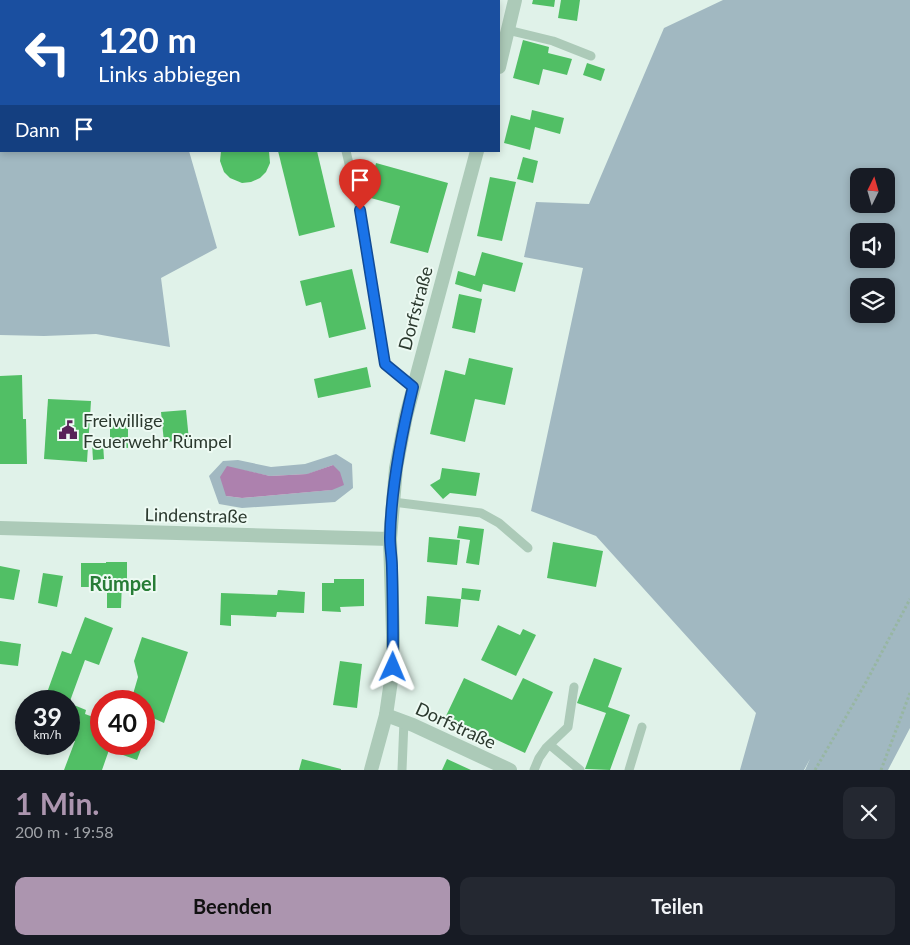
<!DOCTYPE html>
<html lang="de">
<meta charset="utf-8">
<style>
:root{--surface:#171b24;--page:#242831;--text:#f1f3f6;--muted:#9ea1a6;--accent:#ac95af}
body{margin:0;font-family:Lato,sans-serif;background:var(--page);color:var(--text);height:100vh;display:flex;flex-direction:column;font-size:19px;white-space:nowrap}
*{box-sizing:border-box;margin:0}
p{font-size:16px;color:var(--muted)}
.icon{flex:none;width:28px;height:28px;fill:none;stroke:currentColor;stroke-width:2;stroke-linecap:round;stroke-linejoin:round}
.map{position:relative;height:770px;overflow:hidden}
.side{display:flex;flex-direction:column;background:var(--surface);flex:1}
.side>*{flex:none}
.banner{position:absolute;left:0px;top:0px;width:500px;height:152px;box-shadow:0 2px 8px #0003;background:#1a4fa0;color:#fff;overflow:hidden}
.needle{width:32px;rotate:5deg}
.controls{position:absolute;left:850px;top:168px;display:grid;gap:10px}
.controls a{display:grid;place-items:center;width:45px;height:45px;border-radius:10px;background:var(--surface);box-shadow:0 2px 8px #0003;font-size:25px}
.speed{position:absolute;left:15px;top:690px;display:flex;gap:10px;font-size:25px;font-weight:700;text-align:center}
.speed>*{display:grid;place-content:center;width:65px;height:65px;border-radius:50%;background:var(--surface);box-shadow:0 2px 8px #0003;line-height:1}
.speed small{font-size:12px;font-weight:400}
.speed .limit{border:8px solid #d22;background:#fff;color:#111}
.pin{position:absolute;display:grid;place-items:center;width:42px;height:42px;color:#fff;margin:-51px -21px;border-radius:50% 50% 50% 0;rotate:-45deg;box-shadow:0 0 5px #0007}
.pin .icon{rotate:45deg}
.me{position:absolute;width:55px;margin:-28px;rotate:1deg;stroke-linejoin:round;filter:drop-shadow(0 0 4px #0008)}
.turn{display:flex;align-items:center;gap:18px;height:105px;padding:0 15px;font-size:22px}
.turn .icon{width:65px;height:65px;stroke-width:2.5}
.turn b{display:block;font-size:35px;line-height:42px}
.then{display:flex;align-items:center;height:48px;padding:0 15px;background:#0003;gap:10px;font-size:19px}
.round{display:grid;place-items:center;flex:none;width:52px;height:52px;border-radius:10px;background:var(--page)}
.summary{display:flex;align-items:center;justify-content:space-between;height:85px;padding:0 15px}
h1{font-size:30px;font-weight:700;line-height:38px;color:var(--accent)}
.primary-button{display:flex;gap:10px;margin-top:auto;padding:10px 15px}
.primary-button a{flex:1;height:58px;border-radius:10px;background:var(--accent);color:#111;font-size:20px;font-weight:700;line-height:58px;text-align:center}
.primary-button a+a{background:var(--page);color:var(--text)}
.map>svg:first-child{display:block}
.green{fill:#a1b8c1;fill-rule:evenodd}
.water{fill:#ad81ae}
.building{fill:#51bf65}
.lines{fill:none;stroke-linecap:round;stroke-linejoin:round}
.path{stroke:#97b6a2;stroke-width:3;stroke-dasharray:2.5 2.5;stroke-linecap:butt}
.service{stroke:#accab8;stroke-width:9}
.minor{stroke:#accab8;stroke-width:14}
.tertiary{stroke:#accab8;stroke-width:14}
.route-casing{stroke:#114b97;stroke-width:12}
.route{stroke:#1a73e8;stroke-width:9}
.labels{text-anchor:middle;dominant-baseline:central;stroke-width:4;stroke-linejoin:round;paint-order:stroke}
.street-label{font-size:18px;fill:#2b392e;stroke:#edfaf3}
.poi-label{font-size:18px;fill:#2b392e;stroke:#edfaf3;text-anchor:start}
.quarter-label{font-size:20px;font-weight:bold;fill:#277d36;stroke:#edfaf3}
</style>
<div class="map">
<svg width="910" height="770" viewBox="0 0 910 770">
<rect width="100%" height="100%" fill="#e0f2e9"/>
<g class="green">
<polygon points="0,0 252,0 252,1 1,1 1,151 189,151 217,248 161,278 170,347 96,334 44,336 0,335"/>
<path d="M723,0H910V728L888,770H805L810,759L804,770H740L756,713L596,536L531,511L583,268L524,257L536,202L589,204L664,28ZM859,176H886V204H859ZM859,231H886V259H859ZM859,286H886V314H859Z"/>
<path d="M336,454L352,464L353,488L335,502L242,508L219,504L209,476L223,461L238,460L271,467L305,464ZM333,465L331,490L242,498L226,496L227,467L270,476L308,474Z"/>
</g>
<polygon class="water" points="333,465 340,472 344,485 332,490 242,498 226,496 220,477 227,466 270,476 307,474"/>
<g class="building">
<polygon points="533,0 555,0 554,7 532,4"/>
<polygon points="561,0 580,0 577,21 558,18"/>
<polygon points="523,40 549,47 548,53 572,59 567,75 543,69 539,85 513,78"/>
<polygon points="587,63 605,69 601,81 583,75"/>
<polygon points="532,110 564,118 560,134 535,127 530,150 504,143 511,115 530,120"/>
<polygon points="221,151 269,151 270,163 266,172 260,178 251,182 242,183 230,178 224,172 220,161"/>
<polygon points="278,151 317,151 335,227 299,236"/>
<polygon points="523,157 538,161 533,183 517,179"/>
<polygon points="376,163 448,183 428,253 390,243 400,206 367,197"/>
<polygon points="490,177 516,182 502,241 477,236"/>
<polygon points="482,252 523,263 515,292 483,284 481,292 455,284 458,271 475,276"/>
<polygon points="352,269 366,329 329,338 321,302 306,306 300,281"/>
<polygon points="459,294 482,299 475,333 452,328"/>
<polygon points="469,358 513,368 505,405 475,399 465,442 430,434 445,370 465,375"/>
<polygon points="367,367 371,387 318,398 314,379"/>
<polygon points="22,375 23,419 26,419 27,464 0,464 0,376"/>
<polygon points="48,399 91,401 87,462 44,459"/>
<polygon points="186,410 189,440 164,442 161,412"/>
<polygon points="110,425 128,425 128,448 110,447"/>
<polygon points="103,442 104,459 93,460 92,443"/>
<polygon points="442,468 480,473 476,496 450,493 443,499 430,485 440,479"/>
<polygon points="459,526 484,529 479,565 466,563 470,540 457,538"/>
<polygon points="429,537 460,540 457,565 427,562"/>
<polygon points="553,542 603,551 596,587 547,578"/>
<polygon points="106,562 127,562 127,581 122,581 121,608 107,608 107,587 81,587 81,563 106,563"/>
<polygon points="0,566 20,570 14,600 0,598"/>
<polygon points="43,573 63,576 57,607 38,603"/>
<polygon points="334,579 364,579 364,606 340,607 341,612 322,611 322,583 334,583"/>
<polygon points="462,588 481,590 479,601 461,599"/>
<polygon points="278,590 305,592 304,613 277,612 276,617 231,615 231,626 220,625 221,593 277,595"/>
<polygon points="427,596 461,599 458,627 425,624"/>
<polygon points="85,617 113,628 99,665 85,660 70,701 44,701 62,651 71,654"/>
<polygon points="498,625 520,635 523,629 536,635 516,676 481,660"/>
<polygon points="142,637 188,652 164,723 153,718 144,742 144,701 131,701 138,677 134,661"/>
<polygon points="0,641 21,644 18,666 0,664"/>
<polygon points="594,658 622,668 608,707 630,715 610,770 585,769 606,713 577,703"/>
<polygon points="340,661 362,664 357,708 333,705"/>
<polygon points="464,678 512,700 523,678 553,692 525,753 446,716"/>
<polygon points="69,703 86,710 85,714 101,720 101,744 143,744 137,760 109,750 102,770 64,770 75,741 69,738"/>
<polygon points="302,759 341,769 341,770 299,770"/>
<polygon points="447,759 471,770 442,770"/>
</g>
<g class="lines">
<g class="path">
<polyline points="815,770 865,684 910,599"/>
<polyline points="881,770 910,693"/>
</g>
<g class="service">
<polyline points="508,30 553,41 591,56"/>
<polyline points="346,151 360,210 385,364 413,387"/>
<polyline points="393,502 481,513 499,523 528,548"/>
<polyline points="550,745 580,770"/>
<polyline points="402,770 404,721"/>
<polyline points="534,770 539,758 546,748 568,727 574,687"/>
<polyline points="629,770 642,727"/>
</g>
<polyline class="minor" points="0,528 390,539"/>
<g class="tertiary">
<polyline points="499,67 515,0"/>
<polyline points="386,715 413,725 510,770"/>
<polyline points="371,770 386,715 393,667 393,635 390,539 396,468 406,416 477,151"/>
</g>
</g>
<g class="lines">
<g class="route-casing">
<path id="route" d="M360,210L385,364L413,387C401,436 391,487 390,538C390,548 392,558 392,568C393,601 393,634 393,667"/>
</g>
<use href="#route" class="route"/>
</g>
<defs>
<g id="civic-bare" transform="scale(1.5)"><path d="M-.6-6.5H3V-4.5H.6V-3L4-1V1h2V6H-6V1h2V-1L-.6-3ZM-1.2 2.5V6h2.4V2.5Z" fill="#582258" stroke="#edfaf3" stroke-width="2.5" paint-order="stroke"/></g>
</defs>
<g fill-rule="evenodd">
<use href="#civic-bare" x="68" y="430"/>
</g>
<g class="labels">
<g class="street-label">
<text transform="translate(415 308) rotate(-75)">Dorfstraße</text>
<text transform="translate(196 515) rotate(1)">Lindenstraße</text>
<text transform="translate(456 725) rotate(25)">Dorfstraße</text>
</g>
<g class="poi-label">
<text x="83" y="420">Freiwillige<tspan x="83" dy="21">Feuerwehr Rümpel</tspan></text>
</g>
<g class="quarter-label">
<text x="123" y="583">Rümpel</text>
</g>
</g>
</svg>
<div class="controls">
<a><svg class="needle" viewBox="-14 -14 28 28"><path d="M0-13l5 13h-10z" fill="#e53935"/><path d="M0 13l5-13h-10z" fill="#9ea1a6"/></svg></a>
<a><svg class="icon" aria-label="sound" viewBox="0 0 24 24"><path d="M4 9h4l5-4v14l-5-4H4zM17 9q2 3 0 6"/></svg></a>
<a><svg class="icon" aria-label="layers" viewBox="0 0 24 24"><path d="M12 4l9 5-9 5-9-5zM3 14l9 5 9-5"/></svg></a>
</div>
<div class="speed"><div>39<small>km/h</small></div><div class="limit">40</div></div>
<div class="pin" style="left:360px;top:210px;background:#d93025"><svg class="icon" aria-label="arrive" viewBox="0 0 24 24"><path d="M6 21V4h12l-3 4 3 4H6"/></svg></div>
<svg class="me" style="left:393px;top:667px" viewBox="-20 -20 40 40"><path d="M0-17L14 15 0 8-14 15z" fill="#1a73e8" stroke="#fff" stroke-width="4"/></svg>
<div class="banner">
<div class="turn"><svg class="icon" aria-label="left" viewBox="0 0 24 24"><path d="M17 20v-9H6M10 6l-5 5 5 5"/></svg><div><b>120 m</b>Links abbiegen</div></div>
<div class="then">Dann<svg class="icon" aria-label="arrive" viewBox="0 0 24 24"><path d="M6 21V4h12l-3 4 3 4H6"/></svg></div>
</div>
</div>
<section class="side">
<div class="summary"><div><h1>1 Min.</h1><p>200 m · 19:58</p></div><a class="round"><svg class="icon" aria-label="close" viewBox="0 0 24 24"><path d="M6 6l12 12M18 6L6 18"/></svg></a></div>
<div class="primary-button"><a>Beenden</a><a>Teilen</a></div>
</section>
